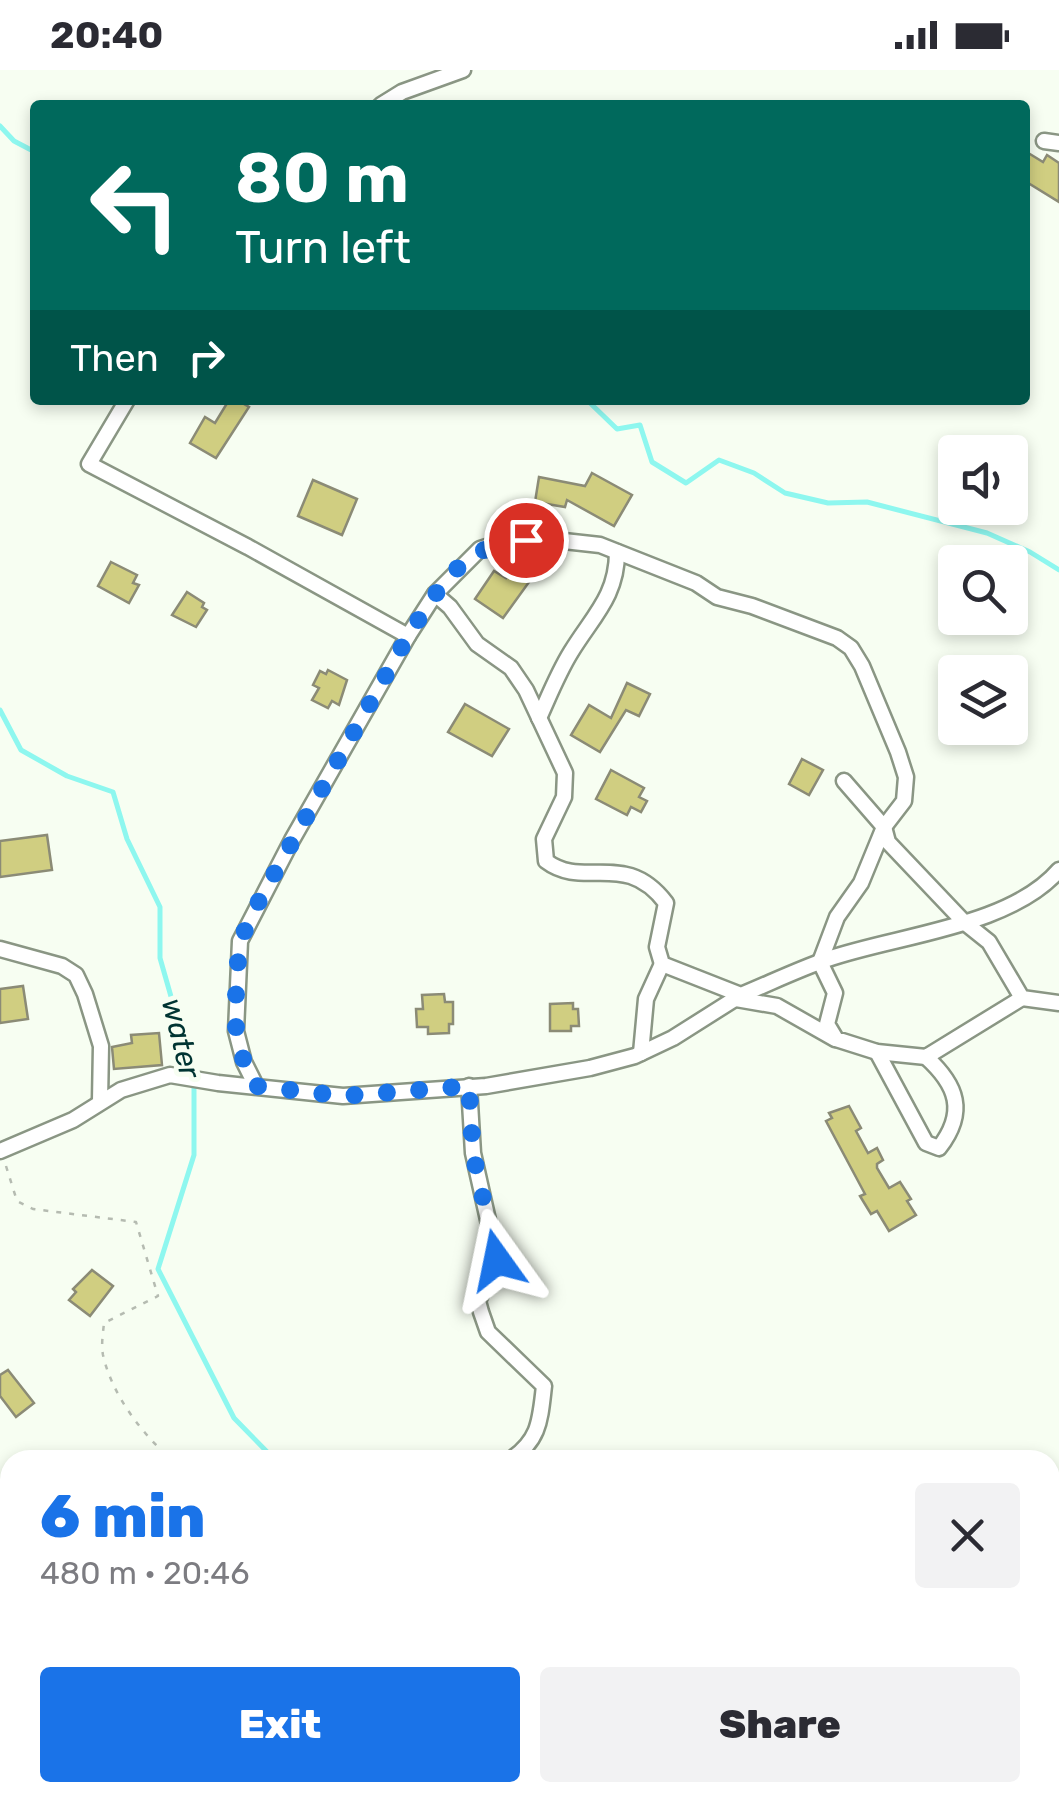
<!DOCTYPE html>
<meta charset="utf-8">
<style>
:root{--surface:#fff;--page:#f2f2f3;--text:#2b2b33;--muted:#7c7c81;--accent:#1a73e8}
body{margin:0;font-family:Rubik,sans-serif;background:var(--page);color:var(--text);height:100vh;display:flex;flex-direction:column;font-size:38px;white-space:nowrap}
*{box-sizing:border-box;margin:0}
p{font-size:32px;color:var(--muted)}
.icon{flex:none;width:55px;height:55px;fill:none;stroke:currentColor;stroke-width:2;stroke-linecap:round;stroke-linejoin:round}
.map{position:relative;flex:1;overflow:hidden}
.panel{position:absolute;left:0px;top:1380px;width:1060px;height:352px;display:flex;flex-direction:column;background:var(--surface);border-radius:30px 30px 0 0;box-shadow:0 5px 15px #0003}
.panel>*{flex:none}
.banner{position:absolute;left:30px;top:30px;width:1000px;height:305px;border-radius:10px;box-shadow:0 5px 15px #0003;background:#00695c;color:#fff;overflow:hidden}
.buttons{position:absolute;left:938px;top:365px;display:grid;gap:20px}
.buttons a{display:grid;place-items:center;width:90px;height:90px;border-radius:10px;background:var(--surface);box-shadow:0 5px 15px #0003;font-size:50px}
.pin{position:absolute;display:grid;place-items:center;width:85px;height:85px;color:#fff;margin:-42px;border:5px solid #fff;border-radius:50%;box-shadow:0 2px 10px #0007}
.me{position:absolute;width:110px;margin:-55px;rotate:348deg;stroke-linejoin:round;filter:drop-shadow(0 0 8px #0008)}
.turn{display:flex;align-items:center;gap:35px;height:210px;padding:0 40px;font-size:45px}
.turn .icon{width:130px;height:130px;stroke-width:2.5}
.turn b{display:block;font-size:70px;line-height:85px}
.then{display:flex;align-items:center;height:95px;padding:0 40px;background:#0003;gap:20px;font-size:38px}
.round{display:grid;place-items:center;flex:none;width:105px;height:105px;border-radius:10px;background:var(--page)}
.summary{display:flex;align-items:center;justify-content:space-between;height:170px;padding:0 40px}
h1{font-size:60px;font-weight:800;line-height:75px;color:var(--accent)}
.button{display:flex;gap:20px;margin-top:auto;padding:20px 40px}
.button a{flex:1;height:115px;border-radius:10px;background:var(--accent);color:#fff;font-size:40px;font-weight:800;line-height:115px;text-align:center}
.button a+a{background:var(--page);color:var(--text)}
.status{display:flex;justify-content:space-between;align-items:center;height:70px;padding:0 50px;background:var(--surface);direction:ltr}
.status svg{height:28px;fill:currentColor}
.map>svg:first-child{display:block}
.built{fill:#e6f7dd}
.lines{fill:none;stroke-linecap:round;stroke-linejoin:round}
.stream{stroke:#8ef7ef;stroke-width:5}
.building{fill:#d0ce81;stroke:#8b8b76;stroke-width:2.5}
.minor-casing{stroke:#8a9684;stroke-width:19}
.path{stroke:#b5bbb1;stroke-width:2.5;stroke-dasharray:5 8;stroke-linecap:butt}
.minor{stroke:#fff;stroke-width:14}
.route{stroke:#1a73e8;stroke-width:18;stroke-dasharray:0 32.4}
.labels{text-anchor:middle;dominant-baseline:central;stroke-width:10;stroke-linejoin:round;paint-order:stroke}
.water-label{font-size:30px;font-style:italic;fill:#003432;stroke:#f7fef2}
</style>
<div class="status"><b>20:40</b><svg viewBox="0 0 49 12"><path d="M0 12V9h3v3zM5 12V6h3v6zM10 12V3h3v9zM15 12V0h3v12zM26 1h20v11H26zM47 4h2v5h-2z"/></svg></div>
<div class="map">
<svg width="1059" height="1732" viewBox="0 0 1059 1732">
<rect width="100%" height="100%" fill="#f7fef2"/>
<polygon class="built" points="1059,1608 1059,1732 1004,1732 1009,1723 1050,1722 1050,1629"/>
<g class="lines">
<g class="stream">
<polyline points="0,56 14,71 35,82"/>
<polyline points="587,330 617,359 640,355 652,392 686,413 719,390 754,403 785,423 828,433 867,432 987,463 1030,482 1059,500"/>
<polyline points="0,640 21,680 67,706 113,722 127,769 160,837 160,888 194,1007 194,1085 158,1199 234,1348 275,1390"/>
<polyline points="490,1722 502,1732"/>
</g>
</g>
<g class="building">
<polygon points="1025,81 1043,92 1047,85 1059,93 1059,132 1025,111"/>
<polygon points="229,330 237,330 249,337 216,388 190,373 205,347 215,353"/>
<polygon points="592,403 632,425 614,456 567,430 565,437 535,432 539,407 585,416"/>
<polygon points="313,410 357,429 342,465 298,446"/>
<polygon points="525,482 542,494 503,548 475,529 494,501 506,508"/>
<polygon points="111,492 137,505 133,513 139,515 129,533 98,516"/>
<polygon points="187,522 204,533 202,537 207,540 196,557 172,545"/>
<polygon points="328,600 347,610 339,635 332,631 328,638 312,630 319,618 313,615 320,601 326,604"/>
<polygon points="627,613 650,624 639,646 626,640 600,682 571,665 589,635 611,648"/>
<polygon points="465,634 509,659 492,686 448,662"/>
<polygon points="802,689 823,700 809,725 789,714"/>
<polygon points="611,700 644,718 639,727 647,731 641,742 631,737 627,745 596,729"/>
<polygon points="47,765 52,800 0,807 0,771"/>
<polygon points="23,916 28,949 0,953 0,919"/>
<polygon points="444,924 445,932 453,932 453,954 449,954 449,963 428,964 428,957 417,957 416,939 423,939 422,925"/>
<polygon points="573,933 573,939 578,939 579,956 571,956 571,961 550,961 550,934"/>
<polygon points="159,963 162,995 114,999 112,977 132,973 131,965"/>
<polygon points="849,1036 861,1058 856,1061 868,1083 877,1078 883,1090 877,1094 877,1098 889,1118 900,1112 911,1129 907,1131 916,1145 889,1161 877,1141 871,1144 860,1126 865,1124 826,1051 832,1048 829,1043"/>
<polygon points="92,1200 113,1216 90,1246 69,1230 76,1222 73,1219"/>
<polygon points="8,1300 34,1333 16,1347 0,1326 0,1305"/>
</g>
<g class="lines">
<g class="minor-casing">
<g id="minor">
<polyline points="381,35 402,22 463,0"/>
<polyline points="1044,71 1059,73"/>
<polyline points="127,330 89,394 248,477 408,566 292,770 240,871 236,961 244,992 256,1016"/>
<path d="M435,524L450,537L477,574L511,598L526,620L565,703L564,727L544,769L546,791C584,820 625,779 666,833L657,877L662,894L741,925C770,913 799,899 828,889C897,865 1010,857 1059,800"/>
<polyline points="408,566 435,524 480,479 505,471 546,469 600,475 696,513 717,527 752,536 837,568 851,578 862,596 898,682 906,707 904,731 884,757 861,813 837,847 820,892 835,923 827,954 836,969 877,982 926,987 1022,928"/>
<path d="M539,648C549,626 558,603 571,582C593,546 617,526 617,482"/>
<polyline points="844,711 884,757 888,772 964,852 989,872 1022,928 1059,933"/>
<polyline points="0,879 62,896 76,905 85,924 101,976 100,1031"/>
<polyline points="736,929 777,936 835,969"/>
<path d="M877,982L926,1073L939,1078C967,1042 957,1015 926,987"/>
<polyline points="641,983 646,929 662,894"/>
<path d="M469,1016L473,1083L497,1190L478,1231L481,1242L488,1262L544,1316C540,1350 540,1370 510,1390"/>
<polyline points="0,1081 73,1050 121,1020 170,1005 218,1013 343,1026 486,1016 590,998 635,986 673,968 741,925"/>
<polyline points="0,1524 10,1536"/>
<polyline points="0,1588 10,1579"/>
<polyline points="206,1722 216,1732"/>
<polyline points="762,1722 769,1732"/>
</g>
</g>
<g class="path">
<path d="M6,1096L17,1131L33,1139L136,1152L158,1226L104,1253C103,1263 101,1275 103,1285C112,1325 142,1364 172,1390"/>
<polyline points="306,1722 313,1732"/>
</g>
<use href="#minor" class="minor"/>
</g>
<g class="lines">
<path class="route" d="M497,1190L473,1084L469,1016L343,1026L256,1016L244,992L236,961V912L240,871L259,831L408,566C440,517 461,474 526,470"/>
</g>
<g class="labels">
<g class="water-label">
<text transform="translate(181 968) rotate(76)">water</text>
</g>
</g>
</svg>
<div class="buttons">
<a><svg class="icon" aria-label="sound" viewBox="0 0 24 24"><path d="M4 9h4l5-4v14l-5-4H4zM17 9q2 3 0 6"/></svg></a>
<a><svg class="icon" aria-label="search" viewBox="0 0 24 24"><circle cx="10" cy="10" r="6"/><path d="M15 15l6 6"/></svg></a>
<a><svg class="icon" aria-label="layers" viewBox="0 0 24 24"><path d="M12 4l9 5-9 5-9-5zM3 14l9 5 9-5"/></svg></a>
</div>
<div class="pin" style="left:526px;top:470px;background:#d93025"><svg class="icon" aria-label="arrive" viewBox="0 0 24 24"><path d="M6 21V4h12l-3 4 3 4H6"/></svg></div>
<svg class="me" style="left:497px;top:1190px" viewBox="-20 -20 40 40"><path d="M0-17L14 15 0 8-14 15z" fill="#1a73e8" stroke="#fff" stroke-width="4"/></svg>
<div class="banner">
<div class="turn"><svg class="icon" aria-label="left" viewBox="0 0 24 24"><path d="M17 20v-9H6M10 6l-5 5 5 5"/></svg><div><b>80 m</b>Turn left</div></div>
<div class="then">Then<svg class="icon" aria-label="right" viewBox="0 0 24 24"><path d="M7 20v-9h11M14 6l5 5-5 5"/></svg></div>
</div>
<section class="panel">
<div class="summary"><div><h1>6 min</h1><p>480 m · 20:46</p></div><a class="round"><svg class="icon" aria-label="close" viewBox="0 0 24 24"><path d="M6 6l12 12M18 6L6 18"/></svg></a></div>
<div class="button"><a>Exit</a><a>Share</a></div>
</section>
</div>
